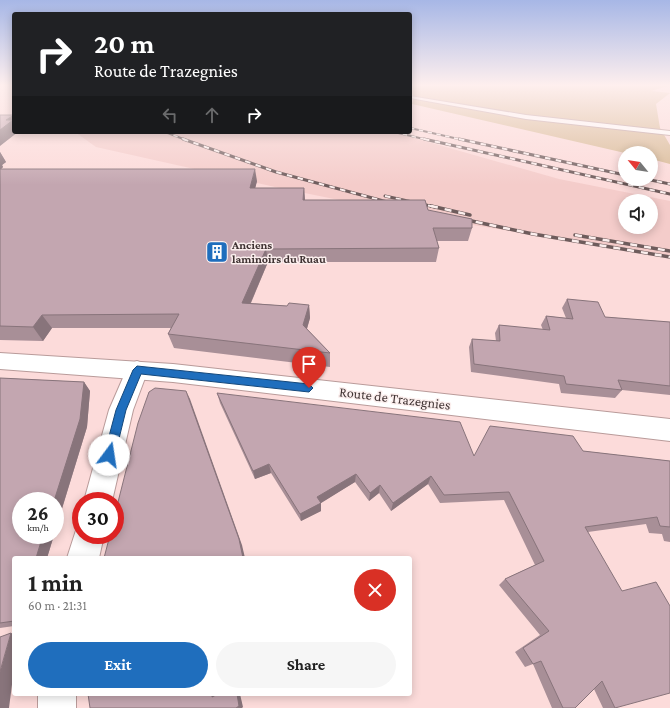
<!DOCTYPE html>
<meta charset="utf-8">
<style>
:root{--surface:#fff;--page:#f6f6f6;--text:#222;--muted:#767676;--accent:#1f6ebd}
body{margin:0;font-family:"Crimson Pro",serif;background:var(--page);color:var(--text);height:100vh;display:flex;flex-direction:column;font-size:15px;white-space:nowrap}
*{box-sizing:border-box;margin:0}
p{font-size:13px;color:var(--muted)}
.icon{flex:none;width:22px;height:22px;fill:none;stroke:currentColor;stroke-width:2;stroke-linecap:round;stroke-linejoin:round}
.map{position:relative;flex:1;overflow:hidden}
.panel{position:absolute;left:12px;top:556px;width:400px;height:140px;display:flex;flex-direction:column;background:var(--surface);border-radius:4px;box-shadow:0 2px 10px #0003}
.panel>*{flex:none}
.top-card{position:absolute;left:12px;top:12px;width:400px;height:122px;border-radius:4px;box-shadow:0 2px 10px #0003;background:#202124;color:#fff;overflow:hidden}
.needle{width:26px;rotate:300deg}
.buttons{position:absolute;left:618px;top:146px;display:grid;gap:8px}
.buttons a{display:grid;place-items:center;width:40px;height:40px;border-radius:50%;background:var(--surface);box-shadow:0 2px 10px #0003;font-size:20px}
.speed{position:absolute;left:12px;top:492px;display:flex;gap:8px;font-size:20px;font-weight:700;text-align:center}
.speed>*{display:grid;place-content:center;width:52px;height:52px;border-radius:50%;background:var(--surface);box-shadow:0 2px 10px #0003;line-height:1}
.speed small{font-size:10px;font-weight:400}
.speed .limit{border:6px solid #d22;background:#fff;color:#111}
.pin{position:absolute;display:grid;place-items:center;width:34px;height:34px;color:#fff;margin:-41px -17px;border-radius:50% 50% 50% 0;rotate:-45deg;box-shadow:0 0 4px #0007}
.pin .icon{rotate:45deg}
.me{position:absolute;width:44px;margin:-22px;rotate:14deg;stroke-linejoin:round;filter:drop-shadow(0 0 3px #0008)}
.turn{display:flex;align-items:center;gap:14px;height:84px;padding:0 16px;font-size:18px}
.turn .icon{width:52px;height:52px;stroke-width:2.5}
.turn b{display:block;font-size:28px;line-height:34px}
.lanes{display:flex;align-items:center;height:38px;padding:0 16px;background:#0003;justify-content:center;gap:20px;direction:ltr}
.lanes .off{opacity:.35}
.round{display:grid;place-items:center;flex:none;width:42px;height:42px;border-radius:21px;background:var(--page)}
.summary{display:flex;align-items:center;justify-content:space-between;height:68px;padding:0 16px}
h1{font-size:24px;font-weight:700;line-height:30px}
.action{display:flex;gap:8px;margin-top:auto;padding:8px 16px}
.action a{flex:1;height:46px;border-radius:24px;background:var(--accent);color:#fff;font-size:16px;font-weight:700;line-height:46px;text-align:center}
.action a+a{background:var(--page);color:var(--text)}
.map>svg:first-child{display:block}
.built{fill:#f4ccca;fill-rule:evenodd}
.green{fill:#d8ba96}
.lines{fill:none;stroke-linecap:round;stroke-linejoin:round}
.lane-casing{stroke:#b99b9a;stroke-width:2}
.street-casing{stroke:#b99b9a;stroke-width:2}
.secondary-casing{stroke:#b99b9a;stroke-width:2}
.lane{fill:#fff;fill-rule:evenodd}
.street{fill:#fff;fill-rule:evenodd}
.secondary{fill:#fff;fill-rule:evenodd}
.rail-far2-casing{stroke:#6e5c5c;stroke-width:2}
.rail-far1-casing{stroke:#6e5c5c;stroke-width:3}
.rail-casing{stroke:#6e5c5c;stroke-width:3.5}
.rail-far2{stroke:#fbeeed;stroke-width:1.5;stroke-dasharray:4.5;stroke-linecap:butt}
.rail-far1{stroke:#fbeeed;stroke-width:2;stroke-dasharray:5.5;stroke-linecap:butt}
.rail{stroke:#fbeeed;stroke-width:2.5;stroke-dasharray:7;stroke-linecap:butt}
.wall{fill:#a88f97}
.shaded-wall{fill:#88747b}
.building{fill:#c3a6b0;stroke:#88747b}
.route{fill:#1f6ebd;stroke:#14487b}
.labels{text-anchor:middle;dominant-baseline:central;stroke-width:3;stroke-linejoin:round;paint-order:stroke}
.far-poi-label{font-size:12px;font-weight:bold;fill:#403333;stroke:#fbeeed;text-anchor:start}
.street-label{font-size:14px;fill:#403333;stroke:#fbeeed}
</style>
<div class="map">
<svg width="670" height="708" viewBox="0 0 670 708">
<rect width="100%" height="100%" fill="#fcdbda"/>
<path class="built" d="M75,132H393L559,179L670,201V257L423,217L275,187L96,147ZM625,201H651V227H625Z"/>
<polygon class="green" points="410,86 668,86 651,91 670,93 656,104 660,128 670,145 670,164 651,159 651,153 625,153 412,104 414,95 410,94"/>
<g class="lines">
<g class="lane-casing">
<polygon id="lane" points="410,96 526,115 670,131 670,135 526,119 410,98"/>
</g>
<g class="street-casing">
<g id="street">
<polygon points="137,361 145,364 148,370 133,410 112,501 84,501 109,410 129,364"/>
<polygon points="81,523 81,535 104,535 99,558 67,558 78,524"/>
<rect x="38" y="694" width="38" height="14"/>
</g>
</g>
<g class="secondary-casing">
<polygon id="secondary" points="0,353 173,364 670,419 670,441 173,382 0,369"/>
</g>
<use href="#lane" class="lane"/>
<use href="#street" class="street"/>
<use href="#secondary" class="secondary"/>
<g class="rail-far2-casing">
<g id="rail-far2">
<polyline points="410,128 463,140"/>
<polyline points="165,132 186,140"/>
<polyline points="394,132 428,140"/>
</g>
</g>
<g class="rail-far1-casing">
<g id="rail-far1">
<polyline points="183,139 276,172 391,203"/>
<polyline points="424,139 670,194"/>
<polyline points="459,139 625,175"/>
<polyline points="646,179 670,184"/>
<polyline points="385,196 435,207"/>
</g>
</g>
<g class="rail-casing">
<g id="rail">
<polyline points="431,206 470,215"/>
<polyline points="462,219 533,234 670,257"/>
<polyline points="575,235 670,251"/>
</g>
</g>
<use href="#rail-far2" class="rail-far2"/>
<use href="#rail-far1" class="rail-far1"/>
<use href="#rail" class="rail"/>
</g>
<g class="wall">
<polygon points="0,152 6,162 2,165 3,167 1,169 257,181 255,188 304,188 305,200 428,210 472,228 468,241 437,241 439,248 436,262 268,262 251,303 287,306 309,305 310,318 307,329 330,353 330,367 174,348 168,334 171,328 52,328 43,341 0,340"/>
<polygon points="567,299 605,317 670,322 670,395 622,390 615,398 561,393 559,384 471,372 469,347 472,339 496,341 495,333 499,325 543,330 541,325 546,316 566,318 562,308"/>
<polygon points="0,378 84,382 90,391 87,427 47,558 14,558 14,626 0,628"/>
<polygon points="217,393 474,456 583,451 670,461 670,542 664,541 662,534 649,533 646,524 588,532 615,708 603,708 594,689 575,708 552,708 533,664 525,667 515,652 540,635 499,585 505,579 535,565 504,500 440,503 428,484 391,511 379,493 369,501 355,482 320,503 321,511 301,521 271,473 255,479 220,403"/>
</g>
<g class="shaded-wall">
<polygon points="14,115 14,132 18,132 0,146 0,130 6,120"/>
<polygon points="0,152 6,162 2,165 3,167 0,170"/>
<polygon points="255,169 257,181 252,201 250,188"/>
<polygon points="304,188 305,201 303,200"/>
<polygon points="266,249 268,262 245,316 242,303"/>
<polygon points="309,305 310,318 304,338 303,325"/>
<polygon points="42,315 52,328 43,341 33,327"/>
<polygon points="84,382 90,391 87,427 55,531 55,501 54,501"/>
<polygon points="186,391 190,399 242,545 245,558 243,558"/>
<polygon points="269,464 271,473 255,479 253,471"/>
<polygon points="356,474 355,482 318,505 321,503 321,511 301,521 300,514 317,497"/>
<polygon points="431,476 428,484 391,511 393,503"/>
<polygon points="380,485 379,493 369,501 370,493"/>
<polygon points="43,535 54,535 47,558 36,558"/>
<polygon points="11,633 14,634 14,669 9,708 0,708 0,672"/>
<polygon points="212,694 216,694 217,699 212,697"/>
<polygon points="237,694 240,694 243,707 242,708 236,708"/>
</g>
<g class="building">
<polygon points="0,115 14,115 6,120 13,120 0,130"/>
<polygon points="0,169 255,169 250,188 304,188 303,200 425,200 428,210 472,219 472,228 433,228 439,248 266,249 242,303 287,306 289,303 309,305 303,325 330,353 168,334 179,314 42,315 33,327 0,326"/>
<polygon points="567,299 598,302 605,317 670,322 670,386 618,380 622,390 566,384 564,376 474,364 472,339 500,341 499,325 550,330 546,316 573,319"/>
<polygon points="0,378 84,382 80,419 54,501 21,501 21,535 43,535 36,558 14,558 14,621 0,623"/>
<polygon points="155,388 186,391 239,539 243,558 104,558 110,535 115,535 115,514 138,423 149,392"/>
<polygon points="217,393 460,422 474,456 490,426 573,436 583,451 670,461 670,527 660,526 657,517 585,527 622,591 656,582 670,606 670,693 615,708 602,681 575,708 563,708 541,661 533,664 523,648 549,631 505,579 544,561 509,492 444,495 431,476 393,503 380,485 370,493 356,474 317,497 321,503 300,514 269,464 253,471"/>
<polygon points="11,633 1,668 0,672 0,637"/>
<polygon points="88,694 212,694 212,697 218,694 237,694 239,706 236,708 90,708"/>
</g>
<linearGradient id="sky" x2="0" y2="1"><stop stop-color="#a7b7e6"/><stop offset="0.46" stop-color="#feefee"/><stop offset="1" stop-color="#feefee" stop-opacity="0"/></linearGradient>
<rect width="670" height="185" fill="url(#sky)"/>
<polygon class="route" points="137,366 309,384 313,388 309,392 141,374 126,410 115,455 113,459 109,460 105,459 104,455 116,410 133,370"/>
<defs>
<g id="building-square" transform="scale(1.15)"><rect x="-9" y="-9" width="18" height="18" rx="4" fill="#1f6ebd" stroke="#fbeeed"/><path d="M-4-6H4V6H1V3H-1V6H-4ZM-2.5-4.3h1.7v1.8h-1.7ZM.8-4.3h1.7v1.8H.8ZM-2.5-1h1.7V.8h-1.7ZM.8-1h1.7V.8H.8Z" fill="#fff"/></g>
</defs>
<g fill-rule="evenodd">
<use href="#building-square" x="217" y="252"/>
</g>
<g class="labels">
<g class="far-poi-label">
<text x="232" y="245">Anciens<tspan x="232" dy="14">laminoirs du Ruau</tspan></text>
</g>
<g class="street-label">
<text transform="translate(395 398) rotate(7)">Route de Trazegnies</text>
</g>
</g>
</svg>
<div class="buttons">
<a><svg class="needle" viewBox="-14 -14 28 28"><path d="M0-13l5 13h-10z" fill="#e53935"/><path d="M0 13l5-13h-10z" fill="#767676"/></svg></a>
<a><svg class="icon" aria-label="sound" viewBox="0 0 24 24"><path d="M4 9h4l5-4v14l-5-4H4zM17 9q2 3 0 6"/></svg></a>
</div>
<div class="speed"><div>26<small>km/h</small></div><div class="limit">30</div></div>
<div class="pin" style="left:309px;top:388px;background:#d93025"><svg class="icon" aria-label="arrive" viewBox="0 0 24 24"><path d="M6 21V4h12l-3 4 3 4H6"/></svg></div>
<svg class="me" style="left:109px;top:455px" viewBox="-20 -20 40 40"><circle r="19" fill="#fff"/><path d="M0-13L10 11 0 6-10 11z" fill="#1f6ebd"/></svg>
<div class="top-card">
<div class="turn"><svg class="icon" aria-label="right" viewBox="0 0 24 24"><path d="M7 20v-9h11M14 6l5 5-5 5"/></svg><div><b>20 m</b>Route de Trazegnies</div></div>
<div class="lanes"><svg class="icon off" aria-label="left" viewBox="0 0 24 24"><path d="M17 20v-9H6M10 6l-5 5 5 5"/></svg><svg class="icon off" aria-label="ahead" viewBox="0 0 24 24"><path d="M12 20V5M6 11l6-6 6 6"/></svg><svg class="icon" aria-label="right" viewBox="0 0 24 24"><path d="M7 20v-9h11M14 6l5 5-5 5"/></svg></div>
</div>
<section class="panel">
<div class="summary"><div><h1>1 min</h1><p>60 m · 21:31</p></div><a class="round" style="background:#d93025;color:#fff"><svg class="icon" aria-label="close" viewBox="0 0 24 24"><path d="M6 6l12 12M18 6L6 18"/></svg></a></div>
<div class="action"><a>Exit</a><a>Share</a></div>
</section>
</div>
